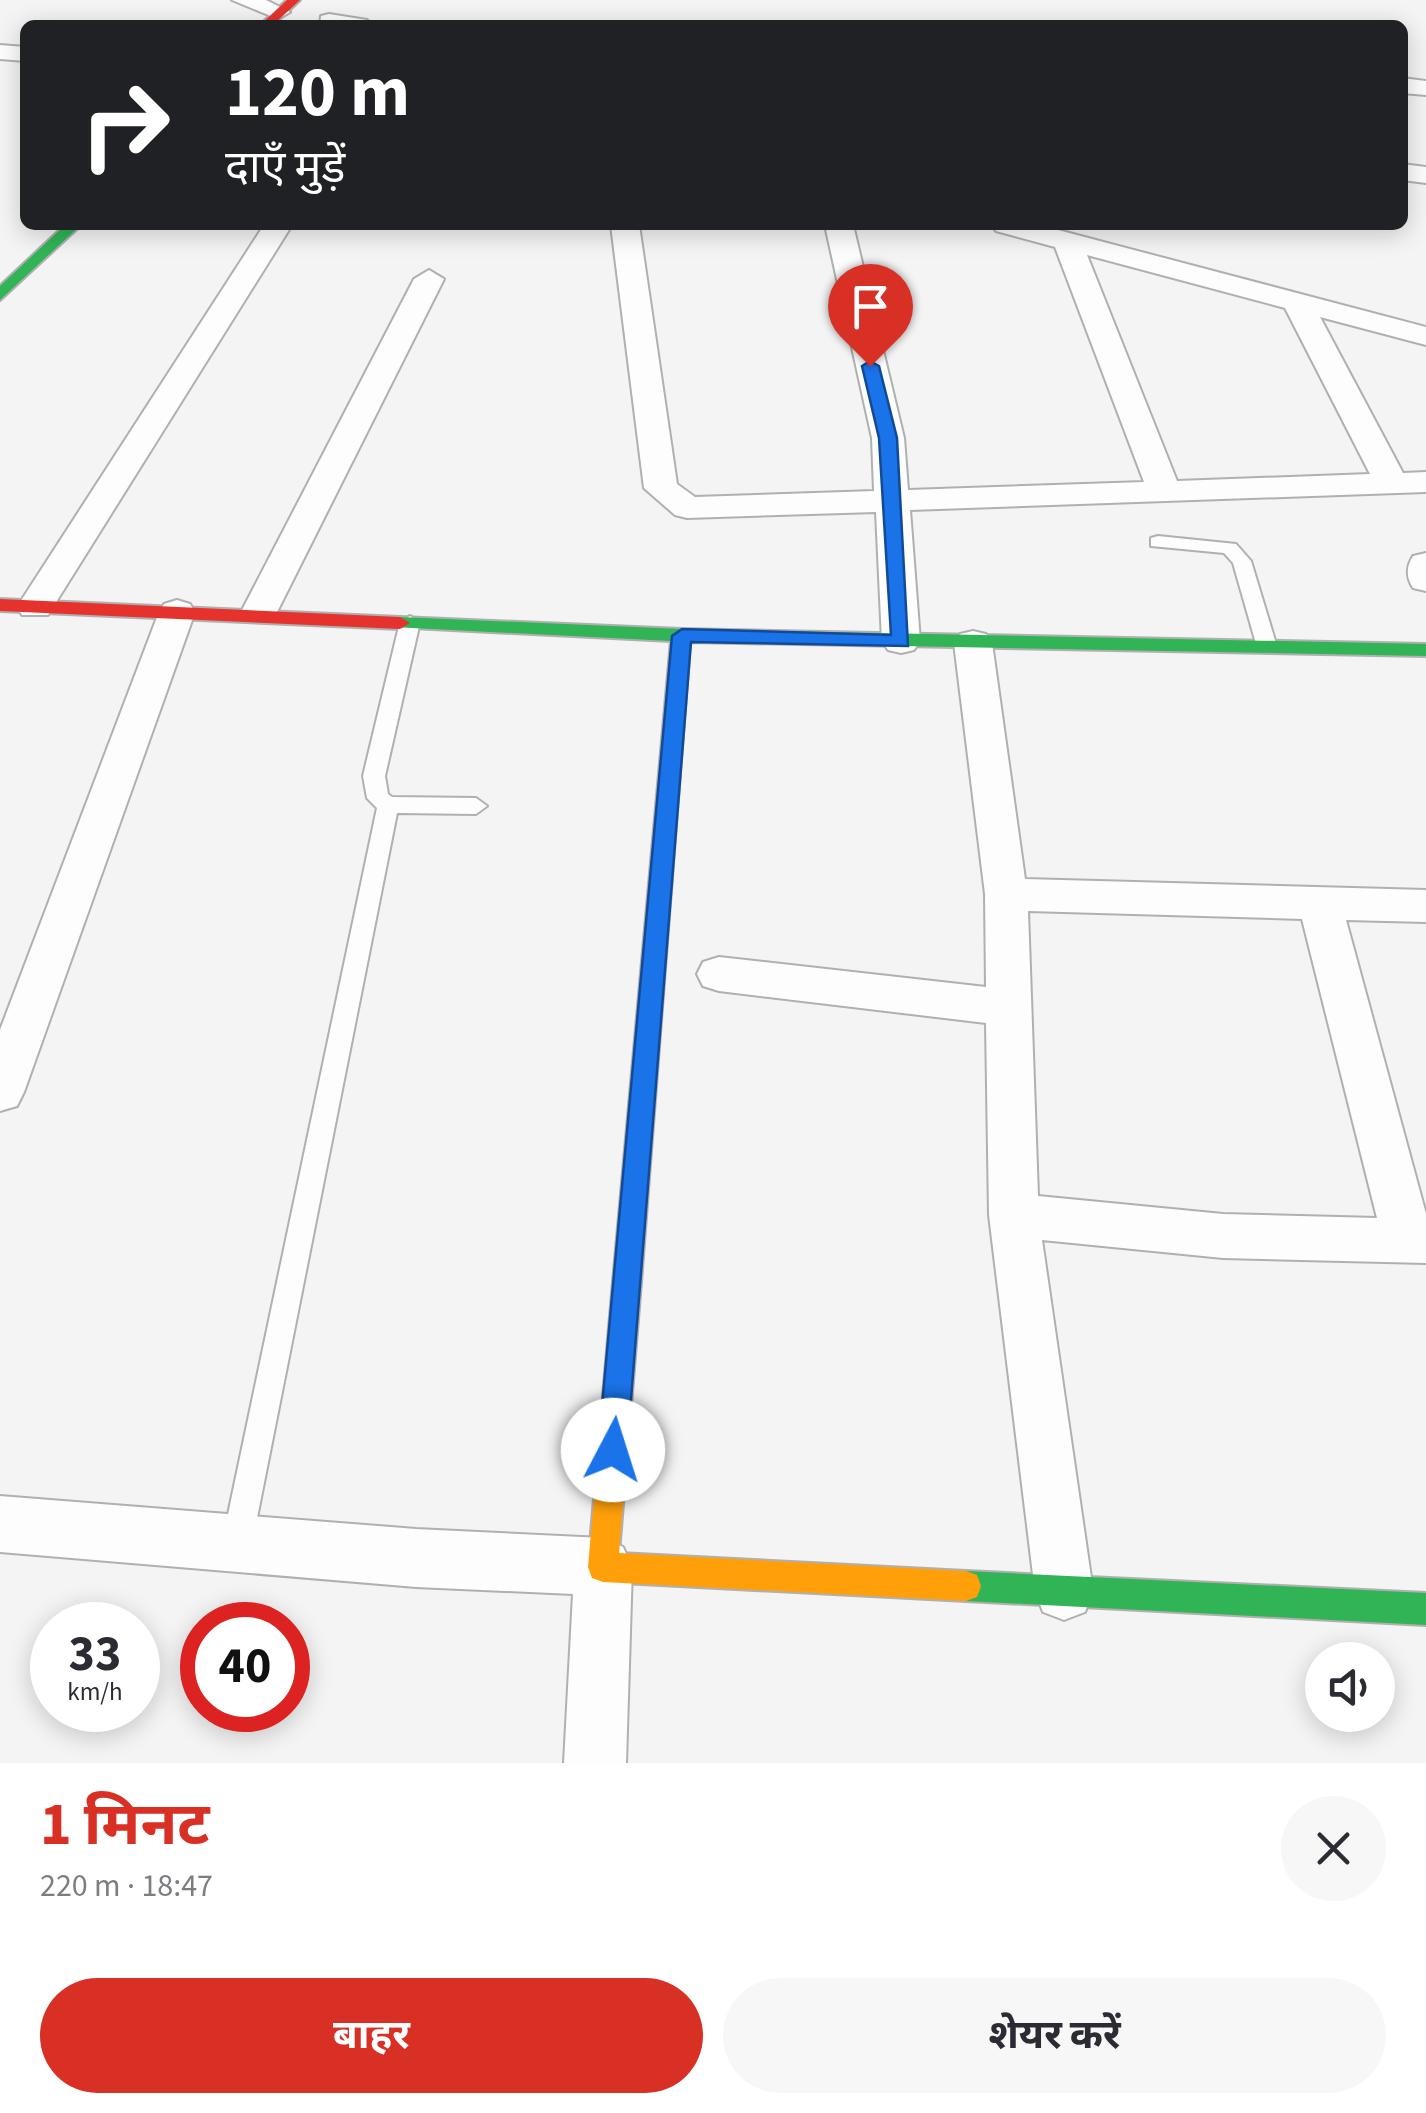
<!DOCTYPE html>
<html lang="hi">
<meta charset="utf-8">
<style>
:root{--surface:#fff;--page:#f7f7f7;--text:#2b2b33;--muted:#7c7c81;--accent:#d93025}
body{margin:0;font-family:"Source Sans 3","Noto Sans Devanagari",sans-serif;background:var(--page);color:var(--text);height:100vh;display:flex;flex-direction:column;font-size:38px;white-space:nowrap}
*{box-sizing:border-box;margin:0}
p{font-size:32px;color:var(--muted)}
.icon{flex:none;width:55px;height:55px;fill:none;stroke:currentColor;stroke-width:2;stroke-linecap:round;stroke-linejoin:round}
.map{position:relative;height:1763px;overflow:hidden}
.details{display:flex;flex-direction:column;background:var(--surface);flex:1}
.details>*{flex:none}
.hud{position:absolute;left:20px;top:20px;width:1388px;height:210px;border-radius:15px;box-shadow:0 5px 25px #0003;background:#202124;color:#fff;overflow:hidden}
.fabs{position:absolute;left:1305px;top:1642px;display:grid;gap:20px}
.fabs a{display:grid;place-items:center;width:90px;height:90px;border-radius:50%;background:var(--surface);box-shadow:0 5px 25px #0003;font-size:50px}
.speed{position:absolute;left:30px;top:1602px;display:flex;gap:20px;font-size:50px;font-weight:700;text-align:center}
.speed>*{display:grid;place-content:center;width:130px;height:130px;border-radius:50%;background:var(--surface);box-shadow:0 5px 25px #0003;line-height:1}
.speed small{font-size:25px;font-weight:400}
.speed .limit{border:15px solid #d22;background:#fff;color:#111}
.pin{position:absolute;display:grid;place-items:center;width:85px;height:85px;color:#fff;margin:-102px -42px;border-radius:50% 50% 50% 0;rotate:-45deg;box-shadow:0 0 10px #0007}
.pin .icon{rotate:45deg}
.me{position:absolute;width:110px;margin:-55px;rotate:5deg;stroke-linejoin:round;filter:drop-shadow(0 0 8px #0008)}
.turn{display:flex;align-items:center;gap:35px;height:210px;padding:0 40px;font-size:45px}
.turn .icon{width:130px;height:130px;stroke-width:2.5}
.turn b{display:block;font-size:70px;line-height:85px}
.round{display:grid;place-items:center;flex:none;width:105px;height:105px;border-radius:52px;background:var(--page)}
.headline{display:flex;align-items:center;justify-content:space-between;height:170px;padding:0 40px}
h1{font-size:60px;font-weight:700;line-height:75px;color:var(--accent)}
.primary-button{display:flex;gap:20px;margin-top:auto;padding:20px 40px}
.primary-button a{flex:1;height:115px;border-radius:60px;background:var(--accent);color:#fff;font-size:40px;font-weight:700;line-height:115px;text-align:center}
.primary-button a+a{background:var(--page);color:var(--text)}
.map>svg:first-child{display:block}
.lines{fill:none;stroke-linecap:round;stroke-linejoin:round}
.lane-casing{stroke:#b0b0b0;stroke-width:4}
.street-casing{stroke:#b0b0b0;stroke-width:4}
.fast-casing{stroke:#b0b0b0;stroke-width:4}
.slow-casing{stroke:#b0b0b0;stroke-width:4}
.jam-casing{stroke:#b0b0b0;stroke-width:4}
.lane{fill:#fdfdfd;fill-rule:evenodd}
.street{fill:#fdfdfd;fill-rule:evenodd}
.fast{fill:#30b455;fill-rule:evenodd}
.slow{fill:#ff9f0a;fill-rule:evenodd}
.jam{fill:#e5322d;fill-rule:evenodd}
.route{fill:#1a73e8;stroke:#114b97;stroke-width:2.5}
</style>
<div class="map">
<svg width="1426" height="1763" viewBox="0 0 1426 1763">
<rect width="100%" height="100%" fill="#f4f4f4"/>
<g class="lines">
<g class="lane-casing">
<g id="lane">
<polygon points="1158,536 1236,544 1251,561 1277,647 1274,652 1267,653 1257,647 1233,563 1224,553 1151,546 1151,538"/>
<polygon points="410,616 420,622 385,776 388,794 392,797 476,798 487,806 476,814 397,813 252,1543 248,1554 237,1558 226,1554 222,1543 377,808 367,798 363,776 400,622"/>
</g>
</g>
<g class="street-casing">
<g id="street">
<polygon points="232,0 266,0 290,12 278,19"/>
<polygon points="329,14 367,20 371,25 320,25 321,16"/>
<polygon points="0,45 25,47 25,61 0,59"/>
<polygon points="1402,78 1426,81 1426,95 1402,93"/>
<polygon points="1402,164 1426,167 1426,183 1402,180"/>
<polygon points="264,225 292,225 48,615 22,615 17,607"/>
<path d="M611,225H639L677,484L695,497L874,491L872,438L825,225H853L904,438L908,490L1144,482L1055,247L996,231L992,225H1039L1426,327V345L1320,317L1403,473L1426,472V492L910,510L920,641L914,650L901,653L888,650L882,641L876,512L687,518L675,515L644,488ZM1087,255L1285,308L1370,474L1177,481Z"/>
<polygon points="429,270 444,279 276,614 271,622 245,622 240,614 414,279"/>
<path d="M1426,553V591L1413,588C1406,577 1406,567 1413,556Z"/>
<polygon points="177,600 190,604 195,612 24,1092 17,1106 0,1111 0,1030 159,612 164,604"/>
<path d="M973,631L986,634L992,643L1025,879L1426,890V922L1346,920L1426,1214V1263L1223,1258L1042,1240L1093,1591L1085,1612L1064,1620L1043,1612L1035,1591L989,1215L986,1023L719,991L703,986L697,974L703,962L719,957L986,987L985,894L954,643L960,634ZM1028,911L1302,919L1377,1218L1223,1214L1038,1196Z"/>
<polygon points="0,1496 416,1529 603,1538 623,1547 632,1567 626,1763 564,1763 573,1594 416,1587 0,1552"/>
</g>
</g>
<g class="fast-casing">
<g id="fast">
<polygon points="65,225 81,225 0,300 0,286"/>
<polygon points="400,617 681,629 1426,644 1426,656 690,642 641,1282 637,1291 627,1294 617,1291 613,1282 671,641 393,627 390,623"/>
<polygon points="966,1571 1426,1593 1426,1625 966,1601 955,1597 951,1586 955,1575"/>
</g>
</g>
<g class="slow-casing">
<polygon id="slow" points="627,1270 637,1273 641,1282 619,1553 966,1571 977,1575 981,1586 977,1597 966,1601 603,1582 592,1578 588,1567 613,1282 617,1273"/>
</g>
<g class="jam-casing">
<g id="jam">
<polygon points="287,0 300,0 273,25 260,25"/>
<polygon points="0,599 400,617 410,623 400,629 0,611"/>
</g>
</g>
<use href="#lane" class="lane"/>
<use href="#street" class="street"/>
<use href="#fast" class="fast"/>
<use href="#slow" class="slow"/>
<use href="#jam" class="jam"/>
</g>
<polygon class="route" points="870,361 879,366 897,438 908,646 691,642 627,1450 623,1461 613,1465 602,1461 598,1450 672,636 682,629 891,635 879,438 862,366"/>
</svg>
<div class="fabs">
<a><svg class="icon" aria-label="sound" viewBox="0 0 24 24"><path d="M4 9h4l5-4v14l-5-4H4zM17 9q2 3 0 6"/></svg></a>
</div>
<div class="speed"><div>33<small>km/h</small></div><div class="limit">40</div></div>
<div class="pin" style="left:870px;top:366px;background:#d93025"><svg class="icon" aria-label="arrive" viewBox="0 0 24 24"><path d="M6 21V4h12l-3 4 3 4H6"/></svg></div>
<svg class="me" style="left:613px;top:1450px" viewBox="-20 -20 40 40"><circle r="19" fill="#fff"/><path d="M0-13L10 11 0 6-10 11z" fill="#1a73e8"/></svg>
<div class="hud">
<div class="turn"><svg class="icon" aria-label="right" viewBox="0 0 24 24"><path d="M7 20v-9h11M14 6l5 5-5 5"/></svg><div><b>120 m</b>दाएँ मुड़ें</div></div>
</div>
</div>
<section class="details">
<div class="headline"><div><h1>1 मिनट</h1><p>220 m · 18:47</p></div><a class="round"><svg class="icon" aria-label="close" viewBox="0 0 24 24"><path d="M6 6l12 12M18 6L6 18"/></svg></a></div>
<div class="primary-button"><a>बाहर</a><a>शेयर करें</a></div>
</section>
